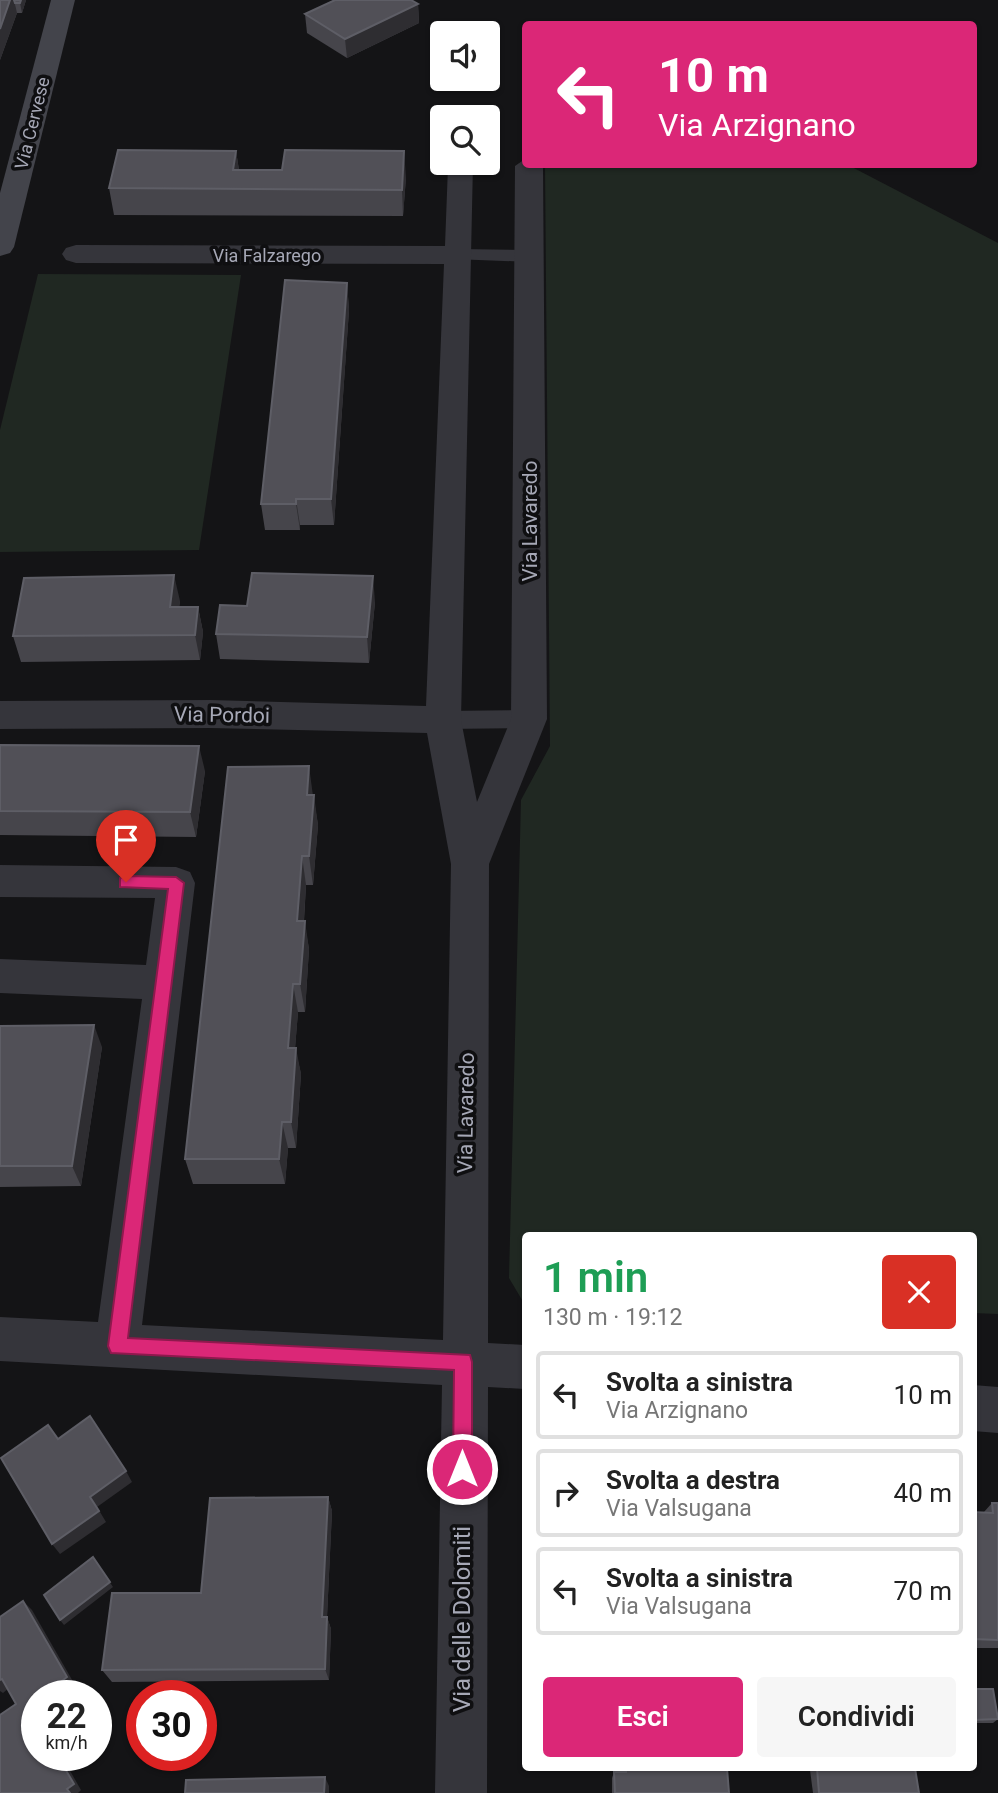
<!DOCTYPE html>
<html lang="it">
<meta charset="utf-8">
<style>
:root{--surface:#fff;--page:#f6f6f6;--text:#222;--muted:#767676;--line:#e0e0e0;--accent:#db2777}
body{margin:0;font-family:Roboto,sans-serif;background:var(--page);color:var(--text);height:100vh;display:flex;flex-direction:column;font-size:26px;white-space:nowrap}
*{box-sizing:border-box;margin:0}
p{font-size:23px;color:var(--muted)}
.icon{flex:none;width:38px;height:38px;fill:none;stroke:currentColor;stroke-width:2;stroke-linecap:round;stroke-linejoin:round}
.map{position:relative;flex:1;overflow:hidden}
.drawer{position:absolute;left:522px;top:1232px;width:455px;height:539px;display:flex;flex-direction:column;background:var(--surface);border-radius:7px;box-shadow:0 2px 5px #0004}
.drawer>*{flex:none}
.banner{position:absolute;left:522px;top:21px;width:455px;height:147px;border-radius:7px;box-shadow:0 2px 5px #0004;background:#db2777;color:#fff;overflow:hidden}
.fabs{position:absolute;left:430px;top:21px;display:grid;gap:14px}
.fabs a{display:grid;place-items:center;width:70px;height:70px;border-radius:7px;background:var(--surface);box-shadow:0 2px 5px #0004;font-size:35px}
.speed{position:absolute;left:21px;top:1680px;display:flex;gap:14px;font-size:35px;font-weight:700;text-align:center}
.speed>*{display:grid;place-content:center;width:91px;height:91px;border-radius:50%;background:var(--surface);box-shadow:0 2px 5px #0004;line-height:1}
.speed small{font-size:18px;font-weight:400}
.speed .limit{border:10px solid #d22;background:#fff;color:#111}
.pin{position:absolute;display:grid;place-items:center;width:60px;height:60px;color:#fff;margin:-72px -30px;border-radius:50% 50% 50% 0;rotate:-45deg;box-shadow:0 0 7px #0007}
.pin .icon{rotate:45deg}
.me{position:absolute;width:77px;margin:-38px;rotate:0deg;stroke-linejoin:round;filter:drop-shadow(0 0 5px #0008)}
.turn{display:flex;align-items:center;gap:24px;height:147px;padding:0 21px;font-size:32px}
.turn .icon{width:91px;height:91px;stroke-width:2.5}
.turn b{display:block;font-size:49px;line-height:60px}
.round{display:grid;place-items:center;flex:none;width:74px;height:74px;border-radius:7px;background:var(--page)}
.overview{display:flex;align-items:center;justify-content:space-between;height:119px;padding:0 21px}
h1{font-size:42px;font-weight:600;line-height:52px;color:#1e9e55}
.action{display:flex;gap:14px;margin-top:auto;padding:14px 21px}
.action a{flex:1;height:80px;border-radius:7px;background:var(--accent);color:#fff;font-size:28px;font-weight:600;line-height:80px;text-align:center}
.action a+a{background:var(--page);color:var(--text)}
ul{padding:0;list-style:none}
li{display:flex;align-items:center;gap:21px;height:88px;margin:0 14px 10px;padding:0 7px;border:4px solid var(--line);border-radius:7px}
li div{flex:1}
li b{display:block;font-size:26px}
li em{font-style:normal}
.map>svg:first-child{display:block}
.green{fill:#202822}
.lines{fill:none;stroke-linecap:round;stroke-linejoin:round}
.service{fill:#35353b;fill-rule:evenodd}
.minor{fill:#35353b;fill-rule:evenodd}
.secondary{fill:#43444b;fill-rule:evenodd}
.wall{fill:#46454b}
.shaded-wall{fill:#2e2d31}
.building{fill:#515057;stroke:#5e5e66;stroke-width:2}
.route{fill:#db2777;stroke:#8e194d;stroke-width:2}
.labels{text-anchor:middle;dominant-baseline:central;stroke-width:7;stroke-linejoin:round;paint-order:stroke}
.far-street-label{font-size:18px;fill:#a6a8b6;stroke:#0f0f11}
.street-label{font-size:21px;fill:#a6a8b6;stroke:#0f0f11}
.near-street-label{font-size:24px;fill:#a6a8b6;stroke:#0f0f11}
</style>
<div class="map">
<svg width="998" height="1793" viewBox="0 0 998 1793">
<rect width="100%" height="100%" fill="#141416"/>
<g class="green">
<polygon points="545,165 848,165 998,243 998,1314 973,1313 973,1236 525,1236 525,1305 509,1278 521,800 550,746"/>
<polygon points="38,274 241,275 199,550 0,552 0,430"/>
</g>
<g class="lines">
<g class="service">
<polygon points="459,249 531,250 540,256 531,262 453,259 450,255 453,251"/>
<polygon points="529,710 537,713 540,719 537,725 529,728 443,729 435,726 432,720 435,714 443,711"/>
</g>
<g class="minor">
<polygon points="525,159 525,164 543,166 547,719 489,864 488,1343 525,1345 525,1389 488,1387 487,1793 435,1793 442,1385 0,1361 0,1317 98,1322 142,999 0,993 0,959 146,965 155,898 0,897 0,865 176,867 190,872 195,883 142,1325 443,1340 451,864 427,733 210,728 0,729 0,701 210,700 426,706 444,264 76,263 66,260 62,254 66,248 76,245 445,246 448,166 451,163 473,163 461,720 477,802 511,719 515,166"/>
<polygon points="973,1385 998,1387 998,1433 973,1431"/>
</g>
<polygon class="secondary" points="51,0 75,0 14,247 10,253 0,256 0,193"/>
</g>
<g class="wall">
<polygon points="0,0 26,0 22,13 17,13 0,60"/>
<polygon points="418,4 419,23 347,58 307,33 305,14"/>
<polygon points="236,151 239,170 406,177 403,216 114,215 109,188"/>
<polygon points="347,283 349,310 334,525 300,525 300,530 265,530 261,504"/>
<polygon points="180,601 179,607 198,607 203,632 200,660 21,662 13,636"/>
<polygon points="375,602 369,663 220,659 216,634 247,606"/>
<polygon points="0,745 205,771 196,837 0,835"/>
<polygon points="313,795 318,825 313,885 306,885 304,921 309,949 305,1012 298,1012 295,1048 301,1074 296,1148 288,1148 285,1184 193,1184 185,1159"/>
<polygon points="0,1026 102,1047 81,1186 0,1187"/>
<polygon points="328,1497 332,1511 327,1617 331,1629 329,1680 112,1682 102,1670 201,1593"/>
<polygon points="992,1503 998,1503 998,1648 973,1648 973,1512 984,1512"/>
<polygon points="973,1689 998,1719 993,1723 973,1723"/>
<polygon points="623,1768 727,1768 729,1793 612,1793 612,1778 614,1772 623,1772"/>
<polygon points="813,1768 915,1768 919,1793 813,1793 810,1770"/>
</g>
<g class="shaded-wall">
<polygon points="10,0 14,0 17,13 0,60 0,29"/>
<polygon points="21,0 26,0 22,13 20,3"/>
<polygon points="418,4 419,23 347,58 345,39"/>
<polygon points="236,151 240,177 233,170"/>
<polygon points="404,151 406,177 403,216 402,190"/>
<polygon points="347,283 349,310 334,525 331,499"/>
<polygon points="296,499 300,525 300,530 296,504"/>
<polygon points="174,575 180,601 176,633 170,607"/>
<polygon points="373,576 375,602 369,663 367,637"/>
<polygon points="198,607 203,632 200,660 195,635"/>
<polygon points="199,746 205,771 196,837 190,812"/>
<polygon points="309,766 313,796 307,795"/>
<polygon points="314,795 318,825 313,885 309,856"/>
<polygon points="302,856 306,885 302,949 297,921"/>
<polygon points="305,921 309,949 305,1012 300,984"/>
<polygon points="293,984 298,1012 293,1074 288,1048"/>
<polygon points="94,1025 102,1047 81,1186 72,1166"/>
<polygon points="296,1048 301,1074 296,1148 291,1122"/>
<polygon points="282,1122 288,1148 285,1184 279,1159"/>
<polygon points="126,1471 132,1482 97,1507 106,1522 60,1554 52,1544 90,1497"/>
<polygon points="328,1497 332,1511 327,1617 331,1629 329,1680 325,1669 322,1617"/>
<polygon points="93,1557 113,1587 64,1625 60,1620"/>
<polygon points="23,1601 32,1610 75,1685 61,1696 42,1696"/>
<polygon points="2,1679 10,1687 3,1693 0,1691 0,1680"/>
<polygon points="37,1700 37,1720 29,1706"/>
<polygon points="57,1755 61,1755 81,1790 78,1793 70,1793 67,1789"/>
<polygon points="325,1777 329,1786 329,1793 324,1793"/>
</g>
<g class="building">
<polygon points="0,0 10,0 0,29"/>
<polygon points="14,0 21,0 20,3 15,3"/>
<polygon points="335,0 411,0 418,4 345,39 305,14"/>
<polygon points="118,150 236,151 233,170 282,170 285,150 404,151 402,190 109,188"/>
<polygon points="285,280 347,283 331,499 296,499 296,504 261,504"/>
<polygon points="252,573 373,576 367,637 216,634 220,605 247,606"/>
<polygon points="174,575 170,607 198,607 195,635 13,636 24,578"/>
<polygon points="0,745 199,746 190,812 0,811"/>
<polygon points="309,766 307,795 314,795 309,856 302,856 297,921 305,921 300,984 293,984 288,1048 296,1048 291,1122 282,1122 279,1159 185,1159 228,767"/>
<polygon points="94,1025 72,1166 0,1166 0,1026"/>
<polygon points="90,1416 126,1471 90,1497 99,1511 52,1544 1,1458 48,1425 58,1439"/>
<polygon points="328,1497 322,1617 327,1617 325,1669 102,1670 112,1593 201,1593 210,1498"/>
<polygon points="992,1503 998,1503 998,1640 973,1639 973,1512 993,1513"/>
<polygon points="93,1557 110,1582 60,1620 44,1595"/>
<polygon points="23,1601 67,1677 42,1696 37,1696 37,1700 29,1706 37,1720 37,1755 57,1755 74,1784 67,1789 70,1793 0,1793 0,1715 16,1704 2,1679 0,1680 0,1617"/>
<polygon points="973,1689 993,1689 998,1719 973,1720"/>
<polygon points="626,1768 727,1768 729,1793 615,1793 614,1772 626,1772"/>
<polygon points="817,1768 915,1768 919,1793 819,1793"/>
<polygon points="325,1777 324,1793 185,1793 186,1780"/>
</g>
<polygon class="route" points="126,876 176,877 184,883 128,1338 470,1355 472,1362 472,1469 469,1476 462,1479 455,1476 453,1469 454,1370 111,1353 108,1346 168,889 120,887 120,878"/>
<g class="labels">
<g class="far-street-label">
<text transform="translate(32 123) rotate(-76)">Via Cervese</text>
<text x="267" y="255">Via Falzarego</text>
</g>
<g class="street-label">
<text transform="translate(530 521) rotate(-90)">Via Lavaredo</text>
<text transform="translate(222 715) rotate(1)">Via Pordoi</text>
<text transform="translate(466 1113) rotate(-89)">Via Lavaredo</text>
</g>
<g class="near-street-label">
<text transform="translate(462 1619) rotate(-90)">Via delle Dolomiti</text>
</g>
</g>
</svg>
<div class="fabs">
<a><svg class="icon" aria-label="sound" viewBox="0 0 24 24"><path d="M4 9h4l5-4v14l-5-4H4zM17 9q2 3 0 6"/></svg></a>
<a><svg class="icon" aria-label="search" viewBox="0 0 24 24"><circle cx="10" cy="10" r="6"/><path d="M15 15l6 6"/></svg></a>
</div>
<div class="speed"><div>22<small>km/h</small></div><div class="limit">30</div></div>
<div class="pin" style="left:126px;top:882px;background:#d93025"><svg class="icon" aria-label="arrive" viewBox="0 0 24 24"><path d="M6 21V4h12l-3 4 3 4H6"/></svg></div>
<svg class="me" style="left:462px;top:1469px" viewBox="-20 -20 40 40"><circle r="17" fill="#db2777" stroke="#fff" stroke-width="3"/><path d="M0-11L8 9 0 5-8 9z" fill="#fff"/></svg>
<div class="banner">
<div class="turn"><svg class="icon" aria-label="left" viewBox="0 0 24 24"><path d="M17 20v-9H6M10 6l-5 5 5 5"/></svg><div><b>10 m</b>Via Arzignano</div></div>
</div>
<section class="drawer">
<div class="overview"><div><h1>1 min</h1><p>130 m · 19:12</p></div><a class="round" style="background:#d93025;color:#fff"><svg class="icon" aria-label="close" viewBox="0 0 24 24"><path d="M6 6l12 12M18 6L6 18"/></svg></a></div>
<ul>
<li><svg class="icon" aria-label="left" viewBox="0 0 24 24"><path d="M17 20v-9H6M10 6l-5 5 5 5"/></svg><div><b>Svolta a sinistra</b><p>Via Arzignano</p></div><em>10 m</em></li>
<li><svg class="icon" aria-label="right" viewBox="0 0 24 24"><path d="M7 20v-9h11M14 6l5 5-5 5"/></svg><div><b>Svolta a destra</b><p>Via Valsugana</p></div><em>40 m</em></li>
<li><svg class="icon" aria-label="left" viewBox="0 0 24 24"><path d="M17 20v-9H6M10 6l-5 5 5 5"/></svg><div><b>Svolta a sinistra</b><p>Via Valsugana</p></div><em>70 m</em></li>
</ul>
<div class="action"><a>Esci</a><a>Condividi</a></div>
</section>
</div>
